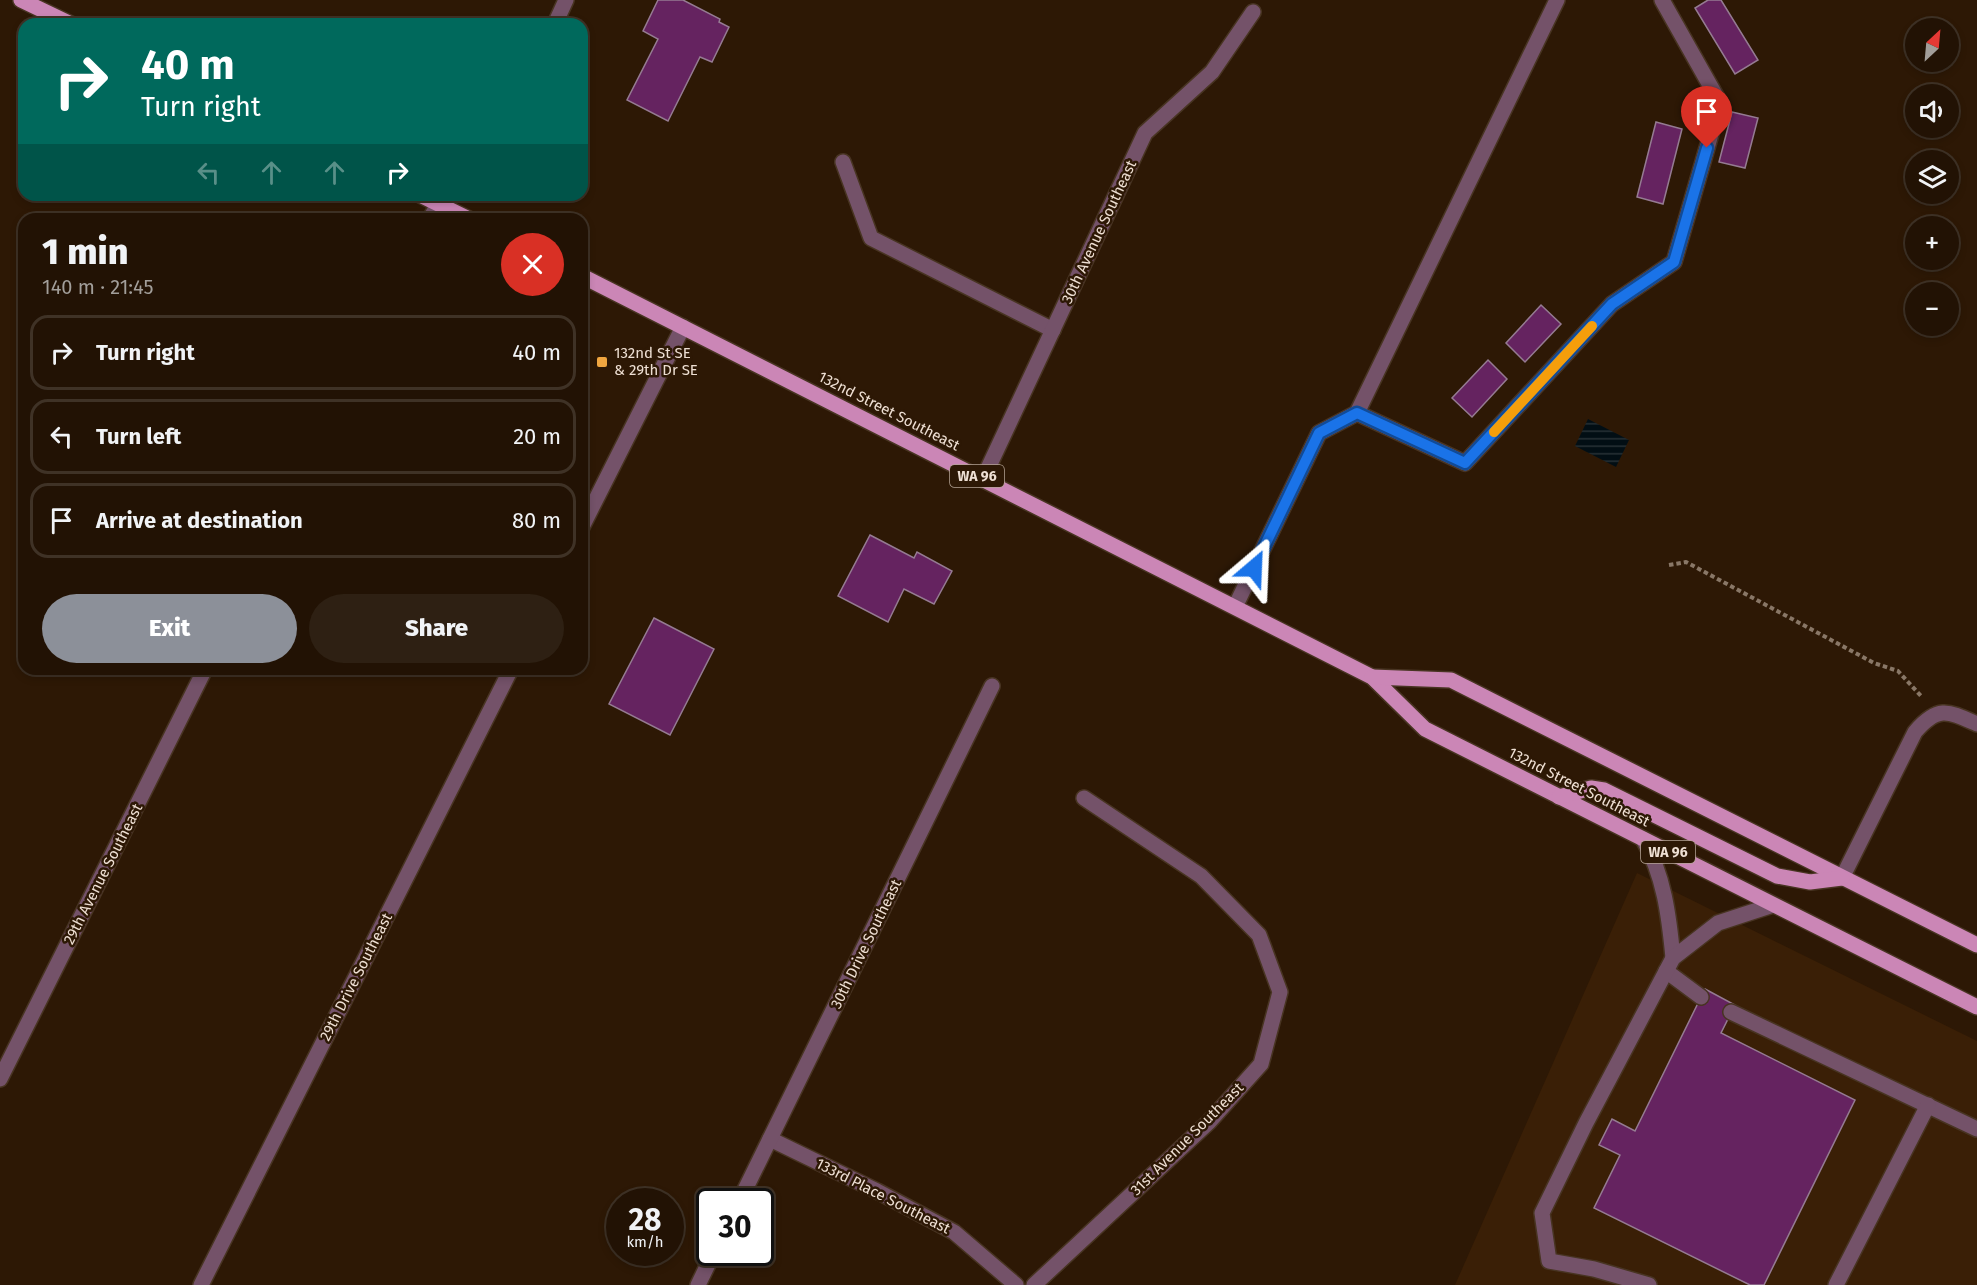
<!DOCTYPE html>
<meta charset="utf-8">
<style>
:root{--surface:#221204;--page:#2e2013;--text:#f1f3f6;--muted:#a29e9a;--line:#3f3226;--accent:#8c9099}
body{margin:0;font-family:"Fira Sans",sans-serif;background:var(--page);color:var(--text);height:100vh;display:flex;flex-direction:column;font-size:22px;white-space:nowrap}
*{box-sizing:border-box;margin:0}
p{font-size:20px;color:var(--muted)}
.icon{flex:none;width:33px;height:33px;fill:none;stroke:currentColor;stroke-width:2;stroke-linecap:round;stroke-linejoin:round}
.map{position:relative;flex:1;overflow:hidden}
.drawer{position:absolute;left:18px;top:213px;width:570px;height:462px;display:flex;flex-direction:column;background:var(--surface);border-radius:18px;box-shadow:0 3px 9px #0003,0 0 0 2px var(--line)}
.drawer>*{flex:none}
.top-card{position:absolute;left:18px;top:18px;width:570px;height:183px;border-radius:18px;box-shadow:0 3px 9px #0003,0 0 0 2px var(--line);background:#00695c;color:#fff;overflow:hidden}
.needle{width:39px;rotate:26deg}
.tools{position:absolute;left:1905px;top:18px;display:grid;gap:12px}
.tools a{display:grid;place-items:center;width:54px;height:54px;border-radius:50%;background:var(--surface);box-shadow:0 3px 9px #0003,0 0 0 2px var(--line);font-size:30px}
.speed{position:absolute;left:606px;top:1188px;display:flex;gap:12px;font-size:30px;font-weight:700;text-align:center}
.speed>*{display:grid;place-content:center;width:78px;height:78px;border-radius:50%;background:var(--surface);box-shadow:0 3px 9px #0003,0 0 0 2px var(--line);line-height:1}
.speed small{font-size:15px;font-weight:400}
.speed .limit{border:3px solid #111;border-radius:9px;background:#fff;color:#111}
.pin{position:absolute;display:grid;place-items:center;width:51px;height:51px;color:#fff;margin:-62px -26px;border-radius:50% 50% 50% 0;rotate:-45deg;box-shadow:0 0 6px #0007}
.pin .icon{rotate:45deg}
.me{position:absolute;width:66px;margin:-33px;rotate:26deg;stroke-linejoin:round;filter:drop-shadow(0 0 4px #0008)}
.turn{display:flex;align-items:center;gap:21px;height:126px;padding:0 24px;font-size:27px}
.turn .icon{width:78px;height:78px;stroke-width:2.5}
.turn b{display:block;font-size:42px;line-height:51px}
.lanes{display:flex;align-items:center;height:57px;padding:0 24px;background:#0003;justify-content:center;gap:30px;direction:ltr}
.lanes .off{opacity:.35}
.round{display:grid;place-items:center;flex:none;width:63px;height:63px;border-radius:32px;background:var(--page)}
.summary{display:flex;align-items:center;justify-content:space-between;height:102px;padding:0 24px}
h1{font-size:36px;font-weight:800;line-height:45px}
.action{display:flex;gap:12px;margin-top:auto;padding:12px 24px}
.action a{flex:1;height:69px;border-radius:36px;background:var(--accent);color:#fff;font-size:24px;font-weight:800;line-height:69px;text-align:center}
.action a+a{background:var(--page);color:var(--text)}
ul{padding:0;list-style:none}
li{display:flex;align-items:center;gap:18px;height:75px;margin:0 12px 9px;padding:0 12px;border:3px solid var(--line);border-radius:18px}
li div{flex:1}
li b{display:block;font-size:22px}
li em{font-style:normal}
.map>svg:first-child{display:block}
.built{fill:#3a1f06}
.water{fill:url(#water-rules)}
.building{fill:#652360;stroke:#957b92;stroke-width:1.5}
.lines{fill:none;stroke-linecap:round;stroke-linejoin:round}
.service-casing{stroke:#483422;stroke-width:18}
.minor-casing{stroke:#483422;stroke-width:18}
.primary-casing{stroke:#483422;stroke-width:18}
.path{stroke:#897767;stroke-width:4;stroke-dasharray:4.5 3;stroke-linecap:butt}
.service{stroke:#745269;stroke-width:15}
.minor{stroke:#745269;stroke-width:15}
.primary{stroke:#cb86b6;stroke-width:15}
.route-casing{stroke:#114b97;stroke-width:15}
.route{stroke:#1a73e8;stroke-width:10}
.slow{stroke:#f59e0b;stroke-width:10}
.poi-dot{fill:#f1a640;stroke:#2d1805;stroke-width:2}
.labels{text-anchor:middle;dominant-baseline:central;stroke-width:5;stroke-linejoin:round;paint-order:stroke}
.shield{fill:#2d1805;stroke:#b4a395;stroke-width:1.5}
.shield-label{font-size:14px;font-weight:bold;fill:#eedfd3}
.street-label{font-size:15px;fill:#eedfd3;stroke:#2d1805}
.poi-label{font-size:15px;fill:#eedfd3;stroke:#2d1805;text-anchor:start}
</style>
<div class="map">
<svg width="1977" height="1285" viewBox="0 0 1977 1285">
<defs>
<pattern id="water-rules" width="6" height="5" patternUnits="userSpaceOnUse" patternTransform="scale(1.5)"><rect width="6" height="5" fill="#020e14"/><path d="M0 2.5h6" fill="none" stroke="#273135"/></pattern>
</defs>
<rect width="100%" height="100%" fill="#2d1805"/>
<polygon class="built" points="1637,873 1977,1041 1977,1285 1455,1285"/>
<polygon class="water" points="1588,419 1629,440 1616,467 1575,446"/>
<g class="building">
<polygon points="658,0 683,0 720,19 719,22 729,27 712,62 700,57 668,121 627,100 658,39 643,31"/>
<polygon points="1708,0 1721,0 1758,60 1735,74 1695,8"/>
<polygon points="1732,112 1758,118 1745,168 1719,162"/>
<polygon points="1656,122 1682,129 1663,204 1637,197"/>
<polygon points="1541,305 1561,324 1525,362 1506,343"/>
<polygon points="1488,360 1507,379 1472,417 1452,398"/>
<polygon points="870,535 914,558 917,552 952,571 934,604 904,589 888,622 838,596"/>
<polygon points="654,618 714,649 670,735 609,704"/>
<polygon points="1705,989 1735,1005 1721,1033 1855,1100 1764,1285 1750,1285 1594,1208 1620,1155 1599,1145 1612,1119 1635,1131"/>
</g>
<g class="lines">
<g class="service-casing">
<g id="service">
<polyline points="843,162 871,238 1053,330"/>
<path d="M1643,839C1664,875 1669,916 1673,958"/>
<polyline points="1666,971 1701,997"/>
<polyline points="1731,1012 1977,1129"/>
<polyline points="1649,1285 1594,1269 1549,1261 1542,1213 1586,1123 1673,958 1718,923 1773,905"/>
<polyline points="1836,1285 1928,1105"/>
</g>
</g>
<g class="minor-casing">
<g id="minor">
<polyline points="555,24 566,0"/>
<polyline points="430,219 438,204 447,195"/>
<polyline points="1357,413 1465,463 1612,304 1674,262 1720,103 1662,0"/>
<polyline points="983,479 1145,133 1212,72 1253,12"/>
<polyline points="582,527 683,327"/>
<polyline points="1235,607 1319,433 1357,413 1557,0"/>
<path d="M1842,878L1915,732C1938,705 1948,711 1977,724"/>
<polyline points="0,1079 205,669"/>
<polyline points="770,1139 877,1191 954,1232 1016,1285"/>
<polyline points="739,1202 992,686"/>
<polyline points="201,1285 511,669"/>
<polyline points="698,1285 714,1252"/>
<polyline points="1034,1285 1209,1122 1261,1064 1280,992 1259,935 1201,876 1084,798"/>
</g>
</g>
<g class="primary-casing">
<g id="primary">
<polyline points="21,0 71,24"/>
<polyline points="420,195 469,219"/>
<polyline points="582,276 1372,677 1425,729 1977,1007"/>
<polyline points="1372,677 1451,680 1977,945"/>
<polyline points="1559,797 1591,788 1604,790 1777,876 1810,882 1842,878"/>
</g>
</g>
<polyline class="path" points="1669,565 1686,562 1874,663 1898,671 1921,696"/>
<use href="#service" class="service"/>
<use href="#minor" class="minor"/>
<use href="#primary" class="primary"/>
</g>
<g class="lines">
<g class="route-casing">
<polyline id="route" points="1254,568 1319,433 1357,413 1465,463 1612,304 1674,262 1707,148"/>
</g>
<use href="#route" class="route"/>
<polyline class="slow" points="1494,432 1592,326"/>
</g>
<rect class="poi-dot" x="596" y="356" width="12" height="12" rx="3"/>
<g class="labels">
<g class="shield">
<rect x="950" y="465" width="54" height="22" rx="4.5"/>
<rect x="1641" y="841" width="54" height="22" rx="4.5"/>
</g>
<g class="shield-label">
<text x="977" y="476">WA 96</text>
<text x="1668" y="852">WA 96</text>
</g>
<g class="street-label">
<text transform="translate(1099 232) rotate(-65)">30th Avenue Southeast</text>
<text transform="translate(889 411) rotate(27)">132nd Street Southeast</text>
<text transform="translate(1579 787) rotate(27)">132nd Street Southeast</text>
<text transform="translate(103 874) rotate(-63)">29th Avenue Southeast</text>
<text transform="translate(866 944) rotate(-64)">30th Drive Southeast</text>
<text transform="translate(356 977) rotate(-63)">29th Drive Southeast</text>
<text transform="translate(1187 1139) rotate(-45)">31st Avenue Southeast</text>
<text transform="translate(883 1196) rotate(27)">133rd Place Southeast</text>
</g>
<g class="poi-label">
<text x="614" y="353">132nd St SE<tspan x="614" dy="17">&amp; 29th Dr SE</tspan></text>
</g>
</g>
</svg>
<div class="tools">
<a><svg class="needle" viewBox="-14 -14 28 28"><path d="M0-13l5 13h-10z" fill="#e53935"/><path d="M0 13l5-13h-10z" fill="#a29e9a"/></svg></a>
<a><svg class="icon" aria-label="sound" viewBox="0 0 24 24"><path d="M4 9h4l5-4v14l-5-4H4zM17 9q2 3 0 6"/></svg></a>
<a><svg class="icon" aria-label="layers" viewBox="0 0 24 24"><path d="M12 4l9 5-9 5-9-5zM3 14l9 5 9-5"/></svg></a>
<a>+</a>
<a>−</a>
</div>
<div class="speed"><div>28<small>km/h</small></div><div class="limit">30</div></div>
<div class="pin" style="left:1707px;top:148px;background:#d93025"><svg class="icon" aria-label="arrive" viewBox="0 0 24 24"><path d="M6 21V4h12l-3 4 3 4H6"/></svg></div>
<svg class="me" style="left:1254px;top:568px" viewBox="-20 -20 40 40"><path d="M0-17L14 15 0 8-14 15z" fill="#1a73e8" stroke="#fff" stroke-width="4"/></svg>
<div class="top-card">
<div class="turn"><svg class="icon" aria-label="right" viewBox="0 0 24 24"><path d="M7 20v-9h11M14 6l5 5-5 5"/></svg><div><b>40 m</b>Turn right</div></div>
<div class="lanes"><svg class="icon off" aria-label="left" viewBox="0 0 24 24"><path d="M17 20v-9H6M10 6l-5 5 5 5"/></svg><svg class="icon off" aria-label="ahead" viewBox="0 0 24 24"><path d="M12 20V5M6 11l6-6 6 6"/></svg><svg class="icon off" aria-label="ahead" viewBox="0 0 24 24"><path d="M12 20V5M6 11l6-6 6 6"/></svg><svg class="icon" aria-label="right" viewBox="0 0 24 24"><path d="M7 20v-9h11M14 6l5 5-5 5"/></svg></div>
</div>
<section class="drawer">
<div class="summary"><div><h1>1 min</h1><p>140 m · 21:45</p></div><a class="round" style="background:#d93025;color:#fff"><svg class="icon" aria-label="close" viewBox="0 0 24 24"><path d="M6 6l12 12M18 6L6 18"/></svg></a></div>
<ul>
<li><svg class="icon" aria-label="right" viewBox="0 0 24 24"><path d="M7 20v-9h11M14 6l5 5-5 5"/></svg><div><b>Turn right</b></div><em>40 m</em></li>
<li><svg class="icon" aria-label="left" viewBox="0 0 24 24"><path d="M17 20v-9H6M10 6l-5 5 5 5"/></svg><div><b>Turn left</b></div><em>20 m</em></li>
<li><svg class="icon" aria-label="arrive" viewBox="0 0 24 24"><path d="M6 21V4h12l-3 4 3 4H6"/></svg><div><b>Arrive at destination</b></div><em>80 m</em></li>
</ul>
<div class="action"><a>Exit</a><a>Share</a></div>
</section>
</div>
